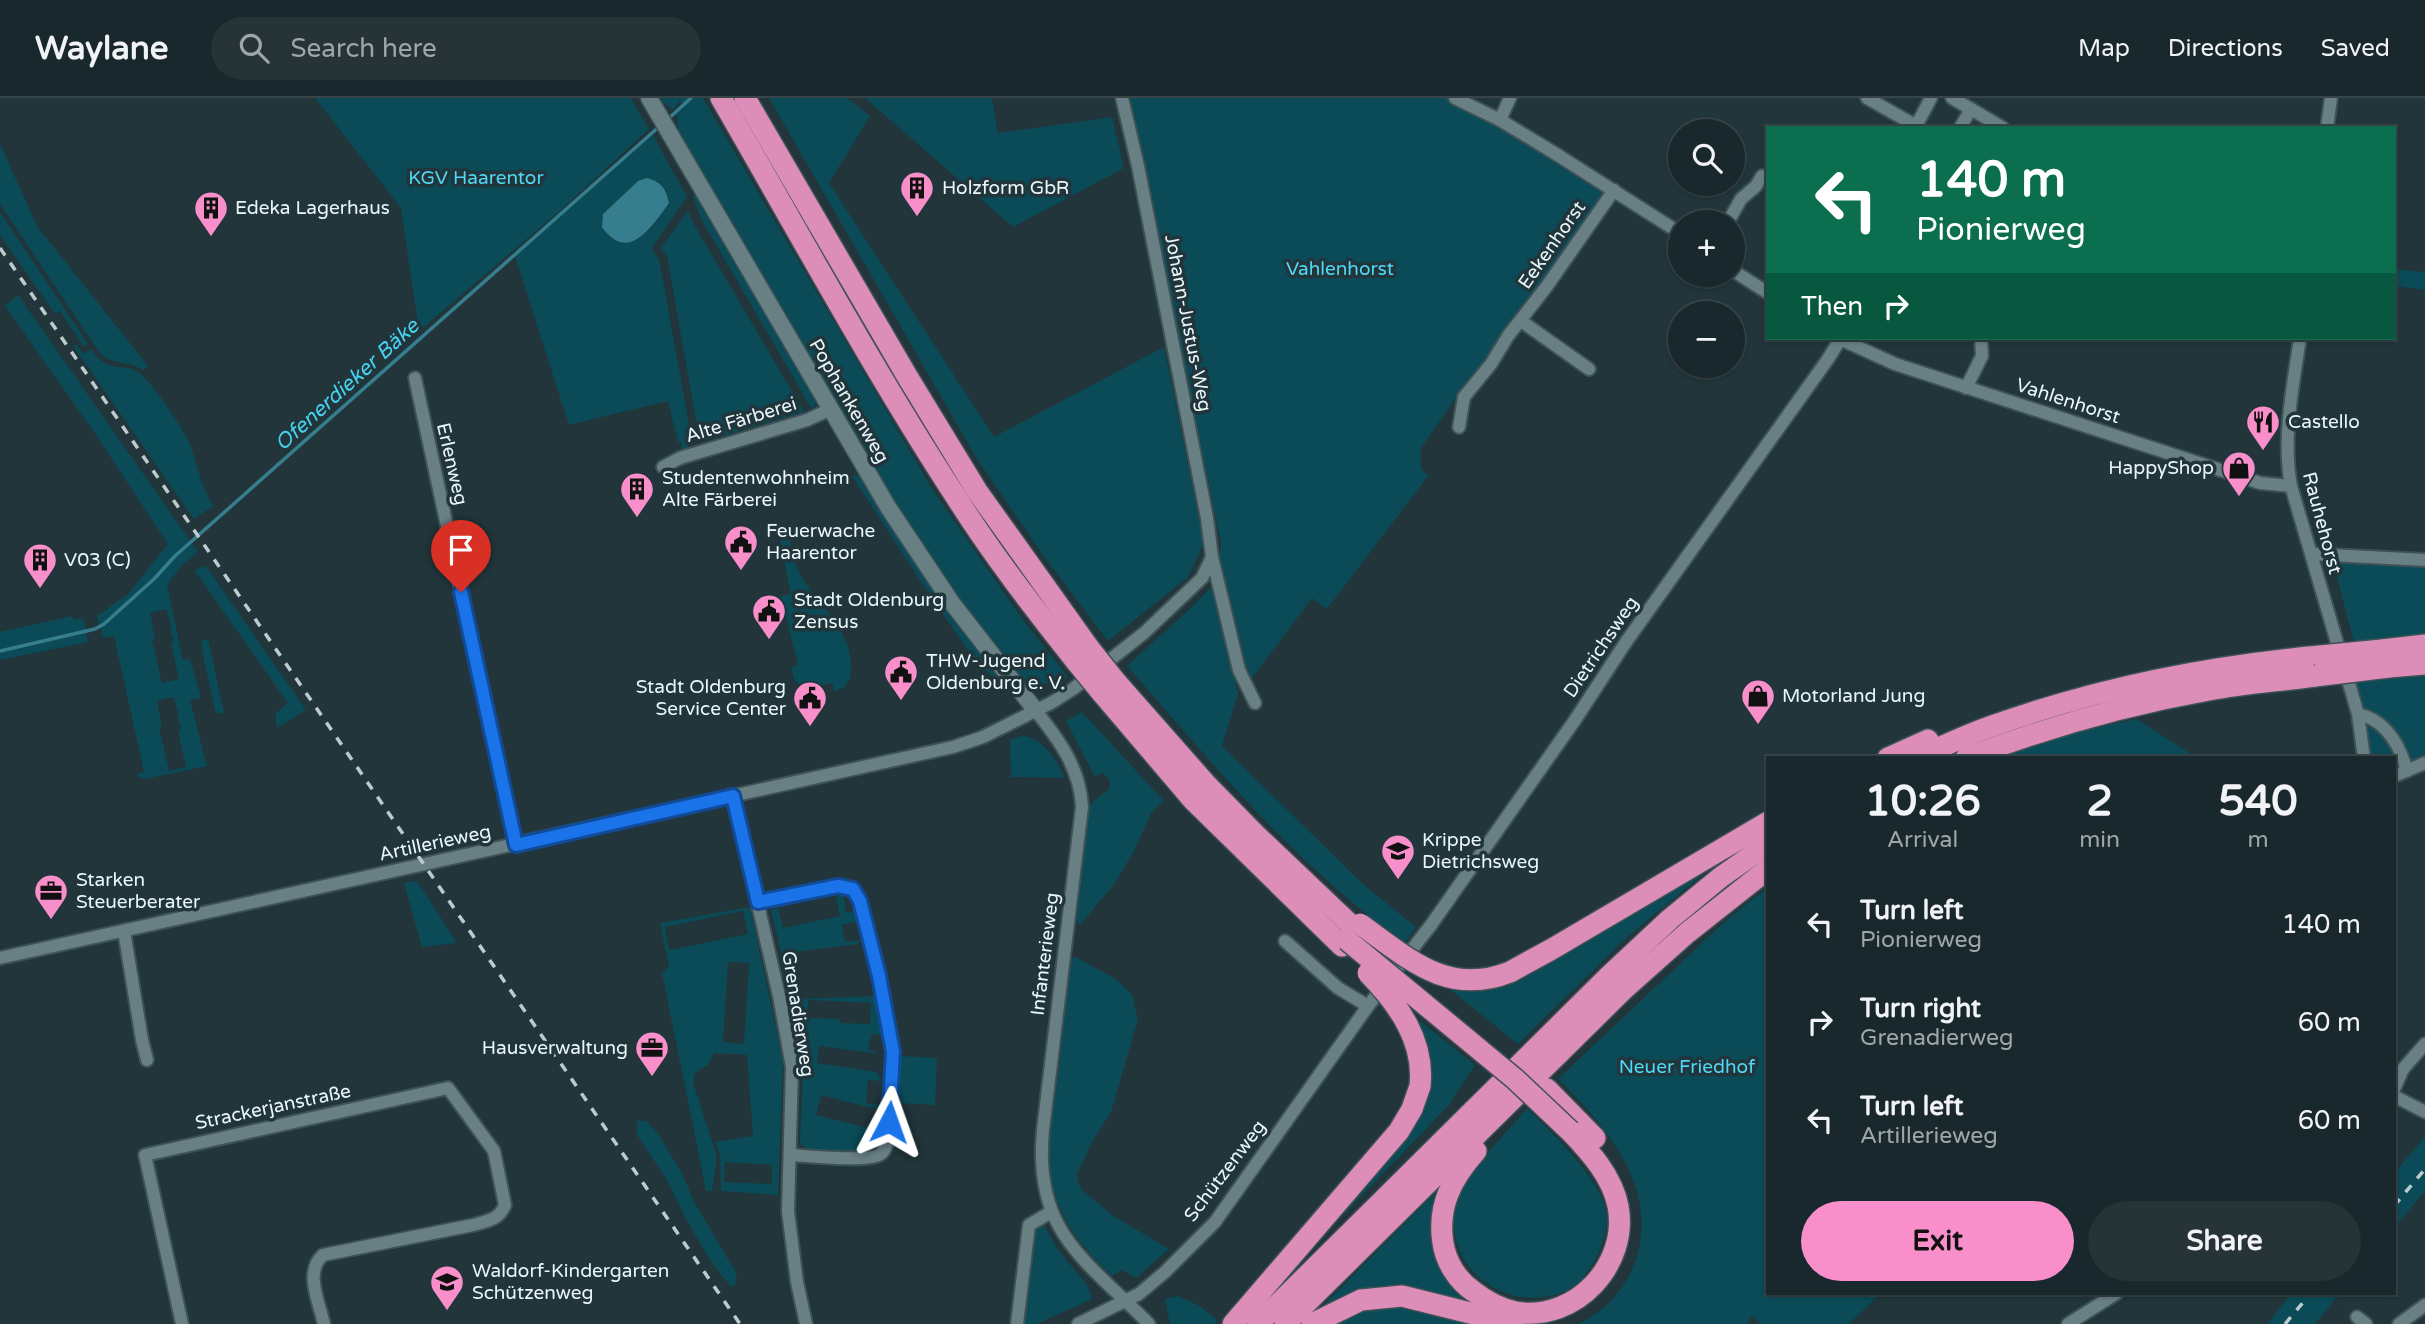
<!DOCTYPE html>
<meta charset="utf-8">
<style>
:root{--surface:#19282c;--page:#263438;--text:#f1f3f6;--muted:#9fa6a9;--line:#374448;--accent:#f98fca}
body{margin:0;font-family:"Varela Round",sans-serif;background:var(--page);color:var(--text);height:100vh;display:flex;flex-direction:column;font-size:26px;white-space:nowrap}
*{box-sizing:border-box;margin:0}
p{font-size:23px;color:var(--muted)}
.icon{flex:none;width:38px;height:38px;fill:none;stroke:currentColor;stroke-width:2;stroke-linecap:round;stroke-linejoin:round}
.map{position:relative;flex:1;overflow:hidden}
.details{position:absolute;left:1766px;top:658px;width:630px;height:539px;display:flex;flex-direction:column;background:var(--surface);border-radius:0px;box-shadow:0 2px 5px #0004,0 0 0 2px var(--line)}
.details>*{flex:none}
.top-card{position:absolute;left:1766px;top:28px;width:630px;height:214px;border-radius:0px;box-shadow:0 2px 5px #0004,0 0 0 2px var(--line);background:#0b6e4f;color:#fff;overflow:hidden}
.tools{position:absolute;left:1668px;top:21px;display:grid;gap:14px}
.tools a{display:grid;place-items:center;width:77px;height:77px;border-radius:50%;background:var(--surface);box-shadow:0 2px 5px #0004,0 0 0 2px var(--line);font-size:35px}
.pin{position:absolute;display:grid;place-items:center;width:60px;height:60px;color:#fff;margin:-72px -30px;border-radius:50% 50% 50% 0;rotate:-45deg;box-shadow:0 0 7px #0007}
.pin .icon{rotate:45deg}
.me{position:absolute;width:77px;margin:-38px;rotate:4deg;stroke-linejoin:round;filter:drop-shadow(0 0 5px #0008)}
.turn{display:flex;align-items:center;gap:24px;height:147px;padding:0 35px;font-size:32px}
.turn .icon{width:91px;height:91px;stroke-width:2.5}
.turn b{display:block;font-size:49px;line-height:60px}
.then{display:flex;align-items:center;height:66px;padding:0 35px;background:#0003;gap:14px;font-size:26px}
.eta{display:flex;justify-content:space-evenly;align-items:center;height:119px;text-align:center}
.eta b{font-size:42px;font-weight:700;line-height:49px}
.action{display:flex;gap:14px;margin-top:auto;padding:14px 35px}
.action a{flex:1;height:80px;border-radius:42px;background:var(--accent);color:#111;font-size:28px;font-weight:700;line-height:80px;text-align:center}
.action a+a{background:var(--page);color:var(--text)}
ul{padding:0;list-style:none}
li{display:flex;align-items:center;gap:21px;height:98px;padding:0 35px}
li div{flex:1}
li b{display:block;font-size:26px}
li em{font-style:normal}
header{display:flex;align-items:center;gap:42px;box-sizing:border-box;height:98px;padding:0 35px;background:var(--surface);border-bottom:2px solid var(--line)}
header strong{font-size:33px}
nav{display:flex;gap:38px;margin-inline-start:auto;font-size:24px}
.search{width:490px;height:63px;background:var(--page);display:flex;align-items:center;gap:18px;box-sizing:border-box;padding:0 24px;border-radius:38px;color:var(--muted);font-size:26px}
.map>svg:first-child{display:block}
.green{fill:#0a4b57;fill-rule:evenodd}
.water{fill:#367d8d}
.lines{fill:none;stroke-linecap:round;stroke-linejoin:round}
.stream{stroke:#367d8d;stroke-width:3.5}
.minor-casing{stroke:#3e5155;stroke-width:16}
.tertiary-casing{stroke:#3e5155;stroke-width:19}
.motorway-casing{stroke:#3e5155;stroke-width:24}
.minor{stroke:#687f84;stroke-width:12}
.tertiary{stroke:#687f84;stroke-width:16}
.motorway{stroke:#dc8db8;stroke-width:21}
.rail{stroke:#bdcbcf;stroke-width:3.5;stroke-dasharray:9 9;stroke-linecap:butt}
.motorway-bridge-casing{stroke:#3e5155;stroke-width:24;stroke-linecap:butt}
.motorway-bridge{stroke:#dc8db8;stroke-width:21}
.route-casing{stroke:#114b97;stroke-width:18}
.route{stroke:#1a73e8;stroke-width:12}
.labels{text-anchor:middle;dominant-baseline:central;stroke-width:7;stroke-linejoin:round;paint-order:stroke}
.park-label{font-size:19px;fill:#4ed8f5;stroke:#21353a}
.poi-label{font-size:19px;fill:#eaf7fa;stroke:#21353a;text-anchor:start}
.street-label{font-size:19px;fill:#eaf7fa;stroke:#21353a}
.water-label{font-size:21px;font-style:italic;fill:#46d2ef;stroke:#21353a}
</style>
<header>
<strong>Waylane</strong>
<div class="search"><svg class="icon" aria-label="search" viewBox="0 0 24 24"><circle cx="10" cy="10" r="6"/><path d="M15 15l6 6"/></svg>Search here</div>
<nav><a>Map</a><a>Directions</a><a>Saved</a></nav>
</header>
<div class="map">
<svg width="2425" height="1226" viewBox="0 0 2425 1226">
<rect width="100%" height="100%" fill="#21353a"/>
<g class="green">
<polygon points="315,0 631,0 649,31 562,111 419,233 401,110"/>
<polygon points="656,0 703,0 932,391 1023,522 1068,579 1051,587 1033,583 1024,585 958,502 894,406 676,35 678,33 677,16 683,7 680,3 673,12 662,3 659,5"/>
<polygon points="769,0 847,0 870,18 829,85 994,339 1164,249 1204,445 1188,479 1108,543 1045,460 977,361"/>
<polygon points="865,0 992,0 998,35 1112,19 1124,70 1013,129"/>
<polygon points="1129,0 1447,0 1501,26 1608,95 1571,149 1462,291 1421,350 1421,371 1428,378 1327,511 1312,500 1252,580 1239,554 1218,467 1221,445"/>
<path d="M653,37L687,99L653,148V153L659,161L690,332L692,344L688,345L689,352L682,353L681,344H678L668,303L569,327L514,155ZM638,83H658L666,93L669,105C654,127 638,155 609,139L603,116Z"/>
<path d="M0,46L37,128L148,268L144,272C129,263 112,266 101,257L0,106Z"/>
<polygon points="697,95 811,292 816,304 813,313 700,119 693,98"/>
<polygon points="688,112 692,123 804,314 708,342 699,339 667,158 661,150"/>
<polygon points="0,114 88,246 84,249 60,213 55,216 0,137"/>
<polygon points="2394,171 2425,174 2425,192 2394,188"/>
<path d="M18,197L198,454L182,467L167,487L183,562L190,561L201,600L190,602L207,668L145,681L138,679V675L144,674L114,538L103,540L97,518L128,496L168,446L94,334L5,208ZM166,511L172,529L170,530L174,544L171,545L179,581L162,585L152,542L155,541L150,515ZM173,599L179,616L177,617L181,631L178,633L186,669L169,673L159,629L162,628L157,603Z"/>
<path d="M76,246L83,256L91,251C111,281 125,259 145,280C158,294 183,330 190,347C198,368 201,389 213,408L194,421L73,248Z"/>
<polygon points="858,377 862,379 990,569 1012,597 1009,596 997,582 976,564 922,485 852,378"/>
<path d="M784,425L787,429C791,444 792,463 800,476C812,498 833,516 844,539C852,555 859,590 834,593L832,585L810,590L799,588L794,581L791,569L798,567L781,498L791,496L778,433Z"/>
<polygon points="2333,464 2425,467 2425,657 2394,670 2394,660 2364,660 2348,583 2364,583"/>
<polygon points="206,468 306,612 277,630 275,616 288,605 194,472"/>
<path d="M1215,485L1238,595L1222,648L1364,787L1416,829L1405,845C1297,769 1214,667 1127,568L1193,508Z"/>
<polygon points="72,518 74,522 83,520 88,544 0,562 0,534"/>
<polygon points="208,541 224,614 218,616 215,613 201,547 203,542"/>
<polygon points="1082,614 1164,703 1151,715 1134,753 1115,785 1080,827 1076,822 1077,818 1089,707 1109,691 1110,683 1103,675 1095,679 1066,623"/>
<polygon points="2137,621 2197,660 1997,660 2074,634"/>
<path d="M1021,638C1041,638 1058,662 1064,680L1011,679L1010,642Z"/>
<polygon points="1724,759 1626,840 1518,946 1447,889 1471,894 1486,893 1565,856 1589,838"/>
<polygon points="417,783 457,845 422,849 404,785"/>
<path d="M1767,790L1768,1195H1881L1849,1226H1761L1752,1217L1748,1226H1578C1600,1216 1621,1196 1631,1174C1665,1096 1610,1032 1558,981L1724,824Z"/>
<path d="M843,796L846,814L861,815L863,822L842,827L845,844L861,842L858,846L795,854L800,901L878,898L887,938L872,936L868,951L879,956L819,948L817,965L877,974L881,983L868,982L866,1006L885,1007L883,1044L872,1054L812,1053L806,1051L800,1045L803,975L795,912L771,812L778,810L783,830L840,818L836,798ZM808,902L871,905L870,926L840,925L839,921L808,920ZM821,997L880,1012L876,1032L816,1017Z"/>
<path d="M750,809L783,962L778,1097L721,1093L720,1056L715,1044L753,1038L747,957L714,955L709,966L695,975L693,985L717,1058L712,1093H706L662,875L669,869L660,825ZM743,813L748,836L669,852L665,829ZM728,864L749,865L744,946L723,944ZM725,1064L772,1067V1086L724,1084Z"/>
<path d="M1075,859L1116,881L1132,897L1138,921L1111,1014L1092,1044L1077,1076L1078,1083L1081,1091L1112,1117L1169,1151L1136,1180L1122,1172L1112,1178C1090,1157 1069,1134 1058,1105C1042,1064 1052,1020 1058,978C1062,939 1067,899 1071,860Z"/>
<polygon points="1420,923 1475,967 1448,1008 1257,1207 1401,1040 1424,1009 1431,985 1432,966 1417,928"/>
<polygon points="900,958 937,960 935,1007 898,1005"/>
<path d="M1527,1010C1551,1034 1606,1085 1607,1120C1607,1137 1599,1157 1590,1170C1585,1176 1580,1186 1573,1190C1500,1226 1425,1156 1465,1082C1469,1073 1479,1066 1485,1058C1499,1042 1513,1026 1527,1010Z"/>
<polygon points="637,1023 646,1023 657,1034 683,1077 694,1104 737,1176 735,1187 731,1189 710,1162 687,1123 667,1082 637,1037"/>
<polygon points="2425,1039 2425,1093 2394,1130 2394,1075"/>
<polygon points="1442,1088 1435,1140 1494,1213 1432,1195 1397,1190 1325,1211 1323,1208"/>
<polygon points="1042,1123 1058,1152 1088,1188 1092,1201 1037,1226 1023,1226 1033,1132"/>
<polygon points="2292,1195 2340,1195 2315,1226 2267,1226"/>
<polygon points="1178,1198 1198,1207 1217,1222 1214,1226 1170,1226 1165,1201"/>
<polygon points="1384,1207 1414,1209 1470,1226 1333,1226 1368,1210"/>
</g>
<path class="water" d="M647,80C662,84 666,91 669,105C652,129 628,166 602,129L603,116L638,83Z"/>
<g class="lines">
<g class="stream">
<polyline points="667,22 691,0"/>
<polyline points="0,553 95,531 104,526 154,481 175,458 661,27"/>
</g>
<g class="minor-casing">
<g id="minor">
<polyline points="1455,0 1500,22 1556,56 1680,135"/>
<polyline points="1867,0 1920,30"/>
<polyline points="1952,0 1971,11 1960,30"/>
<polyline points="1971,11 2003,30"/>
<polyline points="1500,22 1510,0"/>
<polyline points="1916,28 1931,0"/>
<polyline points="2327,30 2331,0"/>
<polyline points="1728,124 1741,101 1756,88 1762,78"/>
<polyline points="1732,172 1768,195"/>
<polyline points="1521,223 1589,271"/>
<polyline points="1838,240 1895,266 2260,385 2291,388"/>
<path d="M2300,240C2293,289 2282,339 2291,388L2358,616L2364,660"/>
<polyline points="415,280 516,747"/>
<polyline points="1966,290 1982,258 1981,240"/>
<polyline points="1459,329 1464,299 1491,266 1508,238 1547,188 1614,92"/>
<polyline points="663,369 680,360 807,322 829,312"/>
<polyline points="2311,456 2425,462"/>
<polyline points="1212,459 1239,572 1255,605"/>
<path d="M1036,613C1059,642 1080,670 1082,709L1043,1032C1033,1134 1085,1161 1149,1226"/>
<path d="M2358,616C2386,622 2400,648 2407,673"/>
<polyline points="2394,678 2425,665"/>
<polyline points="733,698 779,898 792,969 788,1113 797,1184 806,1226"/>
<path d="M758,804L838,788L853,791L860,803L879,878L893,954L888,1038C887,1046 886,1053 879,1057C865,1064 808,1058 790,1057"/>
<polyline points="124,833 142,942 147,962"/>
<polyline points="1285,843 1338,890 1368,908"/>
<polyline points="0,860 953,649 983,639 1051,605 1073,591 1144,535 1202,480 1212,459 1207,420 1138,68 1122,0"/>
<polyline points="2394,991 2403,971 2425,946"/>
<polyline points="2394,998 2425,1014"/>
<polyline points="2357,1219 2366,1226"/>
<path d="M182,1226L145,1057L448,990L494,1053L505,1107C499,1122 487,1123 473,1127L323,1157C304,1174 319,1204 324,1226"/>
<polyline points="1017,1226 1029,1127 1051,1114"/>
<polyline points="1078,1226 1139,1196 1165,1174 1215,1124 1368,908 1431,827 1575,622 1626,544 1828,261 1841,240"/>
<polyline points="2068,1226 2117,1195"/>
<polyline points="2399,1226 2425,1207"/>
</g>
</g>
<g class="tertiary-casing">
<polyline id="tertiary" points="649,0 888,409 952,505 1036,613"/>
</g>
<g class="motorway-casing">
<g id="motorway">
<path d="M721,0C798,133 872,270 956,399C992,456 1033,509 1075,562"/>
<polyline points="745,0 907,278 977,393 1089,550"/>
<polyline points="2382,552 2425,547"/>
<polyline points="2389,569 2425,566"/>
<polyline points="1116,584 1205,685 1256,737 1355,831"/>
<polyline points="1102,595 1193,702 1342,848"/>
<polyline points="1888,660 1928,642"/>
<path d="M1916,660C1942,649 1968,636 1995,627C2099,590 2210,568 2320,558"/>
<path d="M1966,660C2045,630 2125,607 2209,592C2244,585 2280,583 2315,578"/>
<polyline points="1510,874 1552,851 1768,724"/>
<polyline points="1547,991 1595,1040"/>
<path d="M1476,1053C1452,1080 1437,1108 1443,1145C1446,1164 1457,1182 1473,1193C1486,1203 1500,1211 1516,1214C1576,1224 1629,1166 1618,1108C1612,1078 1590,1054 1570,1033"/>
<polyline points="1233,1226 1399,1033 1412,1011 1420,988"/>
<polyline points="1258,1226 1609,878 1670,821 1721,779 1768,746"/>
<polyline points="1285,1226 1623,892 1687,835 1768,771"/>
<polyline points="1312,1226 1361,1202 1402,1198 1514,1226"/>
</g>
</g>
<use href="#minor" class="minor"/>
<use href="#tertiary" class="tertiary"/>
<use href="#motorway" class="motorway"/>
<g class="rail">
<polyline points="0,150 740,1226"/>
<polyline points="2394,1108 2425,1071"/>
<polyline points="2285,1226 2311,1195"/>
</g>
<g class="motorway-bridge-casing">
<g id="motorway-bridge">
<polyline points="1089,550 1116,584"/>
<polyline points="2320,558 2382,552"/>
<polyline points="1075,562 1102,595"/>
<polyline points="2315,578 2389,569"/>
<path d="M1360,826C1408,860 1447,899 1510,874"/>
<polyline points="1347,842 1515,981 1570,1033"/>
<path d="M1368,875C1398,906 1425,943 1420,988"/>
</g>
</g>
<use href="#motorway-bridge" class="motorway-bridge"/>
</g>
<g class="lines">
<g class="route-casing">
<polyline id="route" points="461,494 516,747 733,698 758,804 838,788 853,791 860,803 879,878 893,954 889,1024"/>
</g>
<use href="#route" class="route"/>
</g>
<defs>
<g id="building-pin" transform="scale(1.75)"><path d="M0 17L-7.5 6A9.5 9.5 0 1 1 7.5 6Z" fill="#f98fca" stroke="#21353a"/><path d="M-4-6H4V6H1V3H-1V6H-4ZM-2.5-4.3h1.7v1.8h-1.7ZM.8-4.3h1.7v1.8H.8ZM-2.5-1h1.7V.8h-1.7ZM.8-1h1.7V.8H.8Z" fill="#111"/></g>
<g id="restaurant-pin" transform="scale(1.75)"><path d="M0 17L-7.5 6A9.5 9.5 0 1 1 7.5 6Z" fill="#f98fca" stroke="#21353a"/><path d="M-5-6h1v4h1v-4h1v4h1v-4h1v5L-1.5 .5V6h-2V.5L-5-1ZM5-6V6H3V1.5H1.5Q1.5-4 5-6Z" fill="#111"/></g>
<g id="shop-pin" transform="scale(1.75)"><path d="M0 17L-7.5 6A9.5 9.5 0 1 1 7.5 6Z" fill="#f98fca" stroke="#21353a"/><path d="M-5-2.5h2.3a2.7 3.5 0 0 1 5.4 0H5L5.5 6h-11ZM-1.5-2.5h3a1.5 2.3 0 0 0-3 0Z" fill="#111"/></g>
<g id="civic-pin" transform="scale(1.75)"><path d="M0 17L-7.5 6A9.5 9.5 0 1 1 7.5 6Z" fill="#f98fca" stroke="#21353a"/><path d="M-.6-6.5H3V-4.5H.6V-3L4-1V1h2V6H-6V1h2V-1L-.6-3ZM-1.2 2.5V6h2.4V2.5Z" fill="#111"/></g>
<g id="school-pin" transform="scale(1.75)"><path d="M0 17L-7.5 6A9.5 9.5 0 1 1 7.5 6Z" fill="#f98fca" stroke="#21353a"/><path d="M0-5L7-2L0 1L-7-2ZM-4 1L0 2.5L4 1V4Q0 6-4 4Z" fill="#111"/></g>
<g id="office-pin" transform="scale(1.75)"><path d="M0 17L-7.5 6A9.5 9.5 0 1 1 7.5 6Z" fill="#f98fca" stroke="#21353a"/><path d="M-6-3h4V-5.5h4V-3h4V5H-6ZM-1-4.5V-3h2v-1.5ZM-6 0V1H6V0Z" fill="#111"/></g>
</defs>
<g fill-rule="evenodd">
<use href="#building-pin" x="917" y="90"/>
<use href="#building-pin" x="211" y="110"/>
<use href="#restaurant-pin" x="2263" y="324"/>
<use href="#shop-pin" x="2239" y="370"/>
<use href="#building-pin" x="637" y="391"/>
<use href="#civic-pin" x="741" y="444"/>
<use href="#building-pin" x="40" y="462"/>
<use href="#civic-pin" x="769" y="513"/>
<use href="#civic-pin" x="901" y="574"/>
<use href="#shop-pin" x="1758" y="598"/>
<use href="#civic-pin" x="810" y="600"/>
<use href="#school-pin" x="1398" y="753"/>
<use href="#office-pin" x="51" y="793"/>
<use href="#office-pin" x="652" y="950"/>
<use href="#school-pin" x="447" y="1184"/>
</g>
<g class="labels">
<g class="park-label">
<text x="476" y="80">KGV Haarentor</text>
<text x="1340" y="171">Vahlenhorst</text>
<text x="1687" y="969">Neuer Friedhof</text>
</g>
<g class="poi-label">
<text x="942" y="90">Holzform GbR</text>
<text x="235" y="110">Edeka Lagerhaus</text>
<text x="2288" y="324">Castello</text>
<text x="2214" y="370" text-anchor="end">HappyShop</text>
<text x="662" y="380">Studentenwohnheim<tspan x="662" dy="22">Alte Färberei</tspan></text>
<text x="766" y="433">Feuerwache<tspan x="766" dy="22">Haarentor</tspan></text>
<text x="64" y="462">V03 (C)</text>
<text x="794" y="502">Stadt Oldenburg<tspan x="794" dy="22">Zensus</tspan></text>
<text x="926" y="563">THW-Jugend<tspan x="926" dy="22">Oldenburg e. V.</tspan></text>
<text x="786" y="589" text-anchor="end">Stadt Oldenburg<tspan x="786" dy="22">Service Center</tspan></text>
<text x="1782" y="598">Motorland Jung</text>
<text x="1422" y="742">Krippe<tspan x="1422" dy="22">Dietrichsweg</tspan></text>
<text x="76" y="782">Starken<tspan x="76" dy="22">Steuerberater</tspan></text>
<text x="628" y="950" text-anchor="end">Hausverwaltung</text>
<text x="472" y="1173">Waldorf-Kindergarten<tspan x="472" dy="22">Schützenweg</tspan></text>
</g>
<g class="street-label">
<text transform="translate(1552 147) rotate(-55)">Eekenhorst</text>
<text transform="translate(1188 225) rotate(79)">Johann-Justus-Weg</text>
<text transform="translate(849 303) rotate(60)">Pophankenweg</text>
<text transform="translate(2068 303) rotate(18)">Vahlenhorst</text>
<text transform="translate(741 322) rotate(-17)">Alte Färberei</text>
<text transform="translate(452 366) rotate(77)">Erlenweg</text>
<text transform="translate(2322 425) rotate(75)">Rauhehorst</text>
<text transform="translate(1601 549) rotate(-56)">Dietrichsweg</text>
<text transform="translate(435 745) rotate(-12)">Artillerieweg</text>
<text transform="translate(1045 856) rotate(-83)">Infanterieweg</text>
<text transform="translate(798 916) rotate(81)">Grenadierweg</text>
<text transform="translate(273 1009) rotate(-12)">Strackerjanstraße</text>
<text transform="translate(1225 1073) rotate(-53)">Schützenweg</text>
</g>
<g class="water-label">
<text transform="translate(347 287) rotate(-42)">Ofenerdieker Bäke</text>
</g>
</g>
</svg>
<div class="tools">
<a><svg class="icon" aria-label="search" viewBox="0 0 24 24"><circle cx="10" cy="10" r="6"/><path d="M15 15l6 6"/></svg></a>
<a>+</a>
<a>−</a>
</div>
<div class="pin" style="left:461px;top:494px;background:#d93025"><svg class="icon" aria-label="arrive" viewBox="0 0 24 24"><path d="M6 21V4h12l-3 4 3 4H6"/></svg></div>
<svg class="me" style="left:889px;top:1024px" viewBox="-20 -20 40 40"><path d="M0-17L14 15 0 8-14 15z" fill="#1a73e8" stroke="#fff" stroke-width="4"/></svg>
<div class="top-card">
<div class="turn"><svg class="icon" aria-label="left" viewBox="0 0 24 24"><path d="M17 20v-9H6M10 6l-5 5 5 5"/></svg><div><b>140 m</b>Pionierweg</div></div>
<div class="then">Then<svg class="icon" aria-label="right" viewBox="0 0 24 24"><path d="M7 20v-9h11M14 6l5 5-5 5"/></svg></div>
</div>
<section class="details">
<div class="eta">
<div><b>10:26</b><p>Arrival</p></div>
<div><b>2</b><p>min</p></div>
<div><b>540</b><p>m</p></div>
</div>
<ul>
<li><svg class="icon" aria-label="left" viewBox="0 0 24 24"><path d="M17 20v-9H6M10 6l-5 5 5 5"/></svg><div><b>Turn left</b><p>Pionierweg</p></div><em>140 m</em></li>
<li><svg class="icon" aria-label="right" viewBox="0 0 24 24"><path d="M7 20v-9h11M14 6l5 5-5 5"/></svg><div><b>Turn right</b><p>Grenadierweg</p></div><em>60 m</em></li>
<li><svg class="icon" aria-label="left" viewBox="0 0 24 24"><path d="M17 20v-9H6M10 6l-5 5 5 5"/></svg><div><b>Turn left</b><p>Artillerieweg</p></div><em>60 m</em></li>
</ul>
<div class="action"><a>Exit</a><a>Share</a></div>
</section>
</div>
